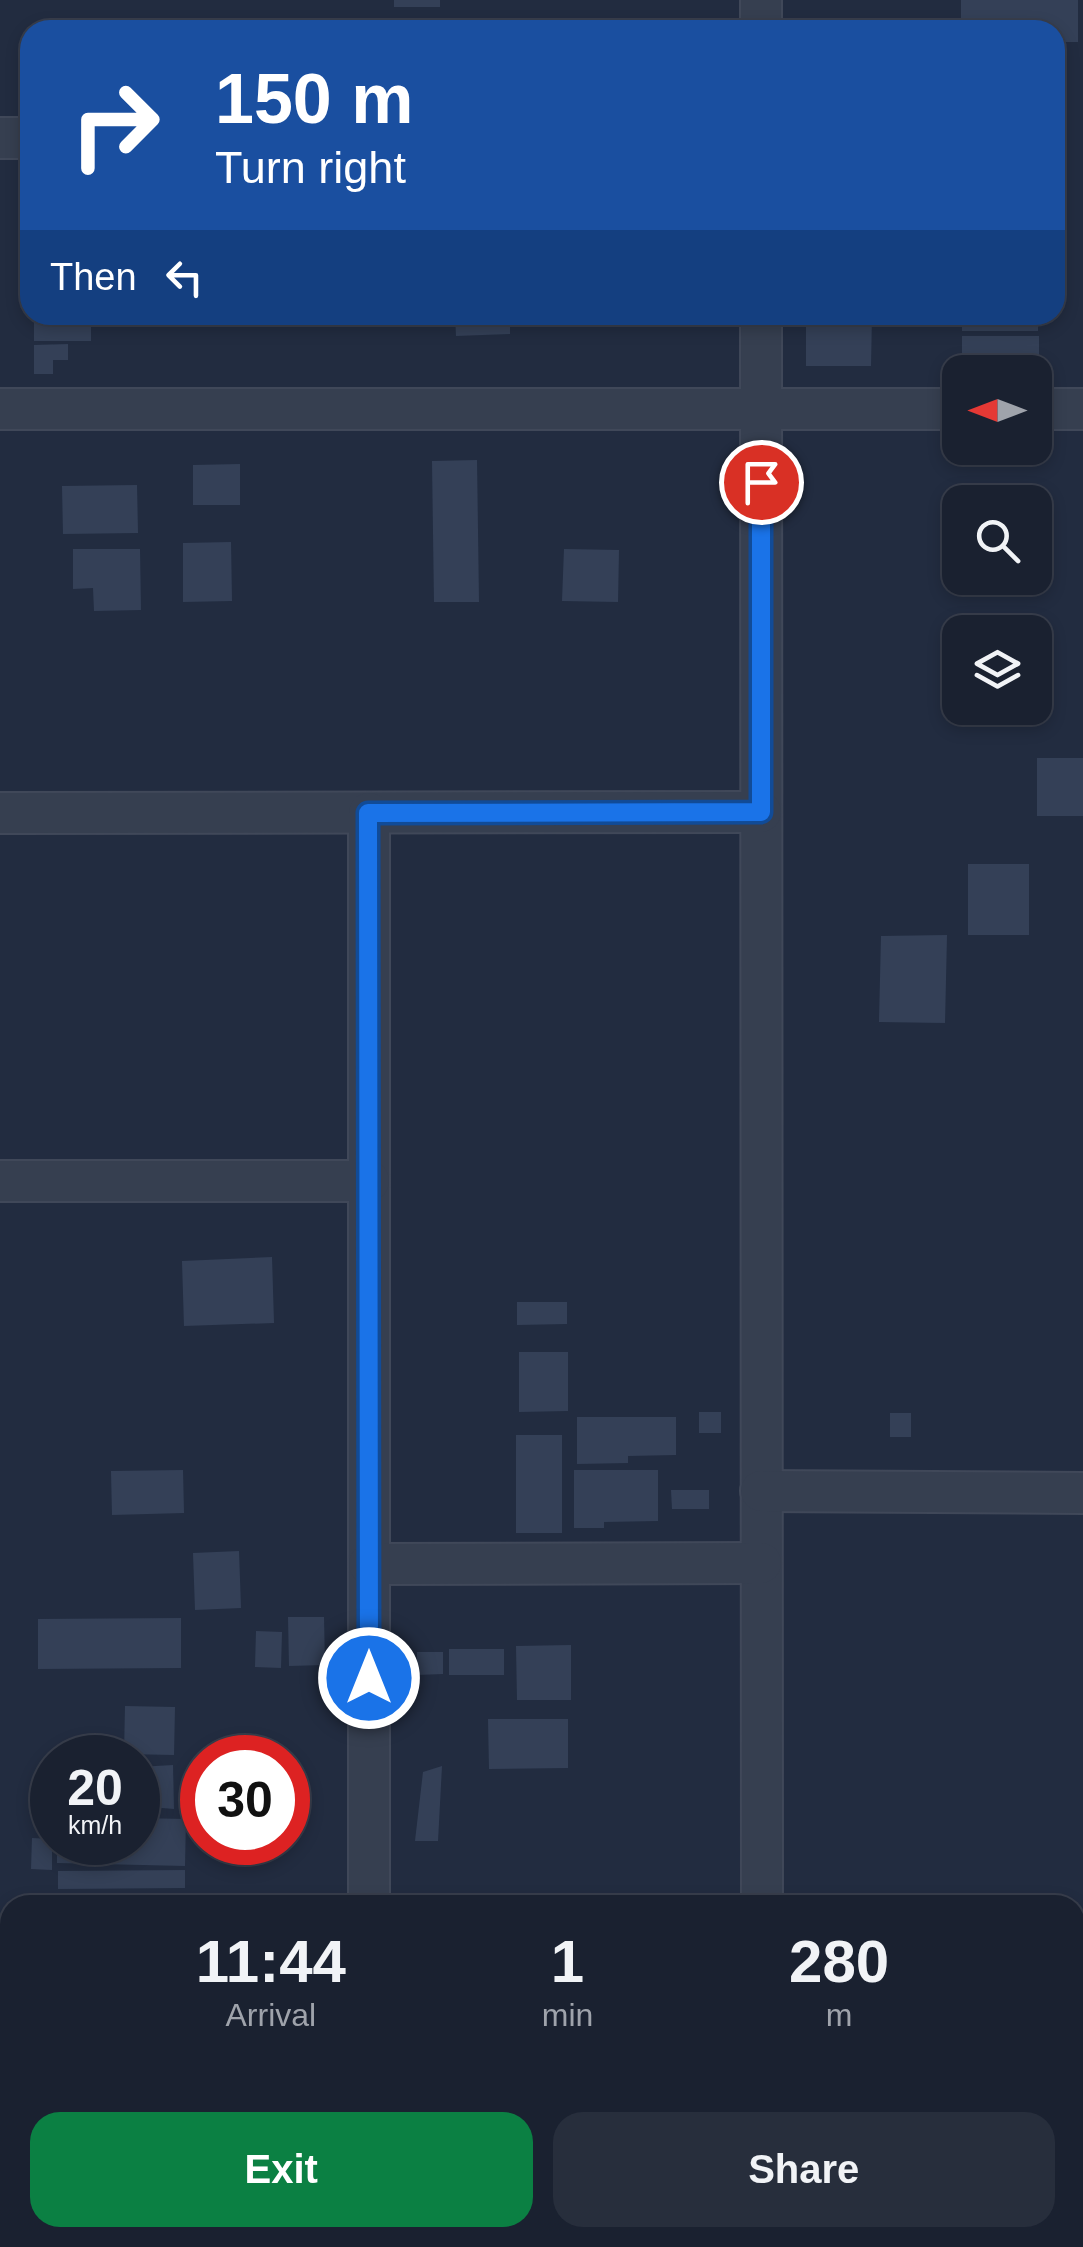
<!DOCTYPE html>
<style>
:root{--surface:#1a2130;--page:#272e3c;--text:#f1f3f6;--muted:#9fa3ab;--line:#383e4c;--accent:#0b8043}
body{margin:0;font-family:Arial,sans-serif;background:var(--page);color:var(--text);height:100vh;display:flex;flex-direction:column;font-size:38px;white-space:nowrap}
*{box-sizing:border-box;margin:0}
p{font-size:32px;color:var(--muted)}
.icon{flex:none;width:55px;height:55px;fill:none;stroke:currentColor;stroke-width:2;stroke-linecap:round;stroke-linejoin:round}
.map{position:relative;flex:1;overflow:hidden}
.panel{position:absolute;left:0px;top:1895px;width:1085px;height:352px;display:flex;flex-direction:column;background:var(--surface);border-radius:30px 30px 0 0;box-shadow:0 5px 15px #0003,0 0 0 2px var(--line)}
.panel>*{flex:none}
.banner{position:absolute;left:20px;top:20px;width:1045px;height:305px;border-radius:30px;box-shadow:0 5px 15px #0003,0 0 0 2px var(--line);background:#1a4fa0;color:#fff;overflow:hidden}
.needle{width:65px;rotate:270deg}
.fabs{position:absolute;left:942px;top:355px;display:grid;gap:20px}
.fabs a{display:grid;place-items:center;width:110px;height:110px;border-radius:20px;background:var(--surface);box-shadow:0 5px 15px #0003,0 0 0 2px var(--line);font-size:50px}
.speed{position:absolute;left:30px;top:1735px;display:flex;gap:20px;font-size:50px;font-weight:700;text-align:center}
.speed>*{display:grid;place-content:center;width:130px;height:130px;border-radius:50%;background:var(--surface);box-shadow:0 5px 15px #0003,0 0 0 2px var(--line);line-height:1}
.speed small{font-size:25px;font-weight:400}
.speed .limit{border:15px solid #d22;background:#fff;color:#111}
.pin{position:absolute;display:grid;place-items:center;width:85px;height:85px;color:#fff;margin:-42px;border:5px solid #fff;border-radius:50%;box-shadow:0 2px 10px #0007}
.me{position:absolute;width:110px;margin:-55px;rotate:0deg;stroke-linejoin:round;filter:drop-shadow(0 0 8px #0008)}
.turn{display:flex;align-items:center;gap:35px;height:210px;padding:0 30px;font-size:45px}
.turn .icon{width:130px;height:130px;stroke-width:2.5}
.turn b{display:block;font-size:70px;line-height:85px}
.then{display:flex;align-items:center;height:95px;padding:0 30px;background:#0003;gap:20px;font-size:38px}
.eta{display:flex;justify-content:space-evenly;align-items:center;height:170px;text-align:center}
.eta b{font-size:60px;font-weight:800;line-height:70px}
.primary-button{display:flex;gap:20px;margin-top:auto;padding:20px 30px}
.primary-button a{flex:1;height:115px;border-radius:30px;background:var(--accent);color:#fff;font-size:40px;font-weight:800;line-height:115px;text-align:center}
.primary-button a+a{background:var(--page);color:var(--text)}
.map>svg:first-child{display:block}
.building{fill:#344057}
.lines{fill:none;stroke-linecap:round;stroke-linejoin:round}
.minor-casing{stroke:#404859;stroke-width:44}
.minor{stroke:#363f50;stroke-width:40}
.route-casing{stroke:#114b97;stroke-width:25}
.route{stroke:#1a73e8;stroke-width:18}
</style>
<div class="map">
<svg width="1083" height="2247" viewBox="0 0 1083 2247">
<rect width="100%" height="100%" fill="#222c40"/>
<g class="building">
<rect x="394" y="0" width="46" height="7"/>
<polygon points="961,0 1078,0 1078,42 1055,42 1055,30 961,30"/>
<rect x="34" y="315" width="57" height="26"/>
<polygon points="455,315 510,315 510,334 456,336"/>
<polygon points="806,315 872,315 871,366 806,366"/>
<rect x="962" y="315" width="76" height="16"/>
<rect x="962" y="336" width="77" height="20"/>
<polygon points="68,344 68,360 53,360 53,374 34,374 34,345"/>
<polygon points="477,460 479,602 434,602 432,461"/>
<polygon points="240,464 240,505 193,505 193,465"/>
<polygon points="137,485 138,533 63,534 62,486"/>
<polygon points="231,542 232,601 183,602 183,543"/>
<polygon points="73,549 140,549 141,610 94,611 93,588 73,589"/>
<polygon points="564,549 619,550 618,602 562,601"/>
<rect x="1037" y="758" width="46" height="58"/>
<rect x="968" y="864" width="61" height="71"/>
<polygon points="947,935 945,1023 879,1022 881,936"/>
<polygon points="272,1257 274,1323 184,1326 182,1261"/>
<polygon points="517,1302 567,1302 567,1324 517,1325"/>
<polygon points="519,1352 568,1352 568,1411 519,1412"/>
<rect x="699" y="1412" width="22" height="21"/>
<rect x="890" y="1413" width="21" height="24"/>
<polygon points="577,1417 676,1417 676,1455 628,1456 628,1463 577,1464"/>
<rect x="516" y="1435" width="46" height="98"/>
<polygon points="183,1470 184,1513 112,1515 111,1471"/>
<polygon points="574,1470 658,1470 658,1521 604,1522 604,1528 574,1528"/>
<polygon points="671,1490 709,1490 709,1509 672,1509"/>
<polygon points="239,1551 241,1608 195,1610 193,1553"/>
<polygon points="288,1617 324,1617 325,1665 289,1666"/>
<polygon points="181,1618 181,1668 38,1669 38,1619"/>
<polygon points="256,1631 282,1632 281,1668 255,1667"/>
<polygon points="571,1645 571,1700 517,1700 516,1646"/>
<rect x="449" y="1649" width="55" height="26"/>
<polygon points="417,1652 443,1652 443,1674 417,1675"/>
<polygon points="125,1706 175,1707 174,1755 124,1754"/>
<polygon points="488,1719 568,1719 568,1768 489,1769"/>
<polygon points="173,1765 174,1809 138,1806 138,1767"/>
<polygon points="442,1766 438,1841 415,1841 423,1772"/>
<polygon points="138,1818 186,1819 185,1866 57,1863 57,1842 138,1842"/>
<polygon points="32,1838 52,1839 52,1870 31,1869"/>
<polygon points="185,1870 185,1888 58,1889 58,1871"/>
<polygon points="629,1893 630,1905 561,1905 560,1898"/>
<polygon points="1083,2168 1083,2206 1075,2207 1075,2169"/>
<polygon points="41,2238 90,2238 89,2247 41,2247"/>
<polygon points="838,2238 912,2238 912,2239 877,2247 840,2247"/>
</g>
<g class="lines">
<g class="minor-casing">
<g id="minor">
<polyline points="761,0 761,30"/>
<polyline points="0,138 30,138"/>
<polyline points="761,315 762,1905"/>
<polyline points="0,409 960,409"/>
<polyline points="1035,409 1083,409"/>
<polyline points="0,813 761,812"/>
<polyline points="369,813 369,1905"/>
<polyline points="0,1181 369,1181"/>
<polyline points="761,1491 1083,1493"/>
<polyline points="369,1564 761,1563"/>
<polyline points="0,2101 10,2101"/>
<polyline points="1075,2101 1083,2101"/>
<polyline points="369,2238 369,2247"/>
<polyline points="762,2238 762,2247"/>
</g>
</g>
<use href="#minor" class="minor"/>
</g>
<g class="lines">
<g class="route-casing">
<polyline id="route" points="369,1678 368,813 761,812 761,482"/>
</g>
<use href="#route" class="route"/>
</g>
</svg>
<div class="fabs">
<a><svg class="needle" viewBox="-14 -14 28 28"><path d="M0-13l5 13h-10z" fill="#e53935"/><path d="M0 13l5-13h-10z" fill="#9fa3ab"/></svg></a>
<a><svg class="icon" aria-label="search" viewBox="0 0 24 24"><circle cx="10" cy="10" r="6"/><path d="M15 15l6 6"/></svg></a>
<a><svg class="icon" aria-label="layers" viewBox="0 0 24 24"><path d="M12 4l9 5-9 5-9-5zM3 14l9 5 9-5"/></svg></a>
</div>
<div class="speed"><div>20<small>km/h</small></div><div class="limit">30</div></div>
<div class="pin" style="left:761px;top:482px;background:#d93025"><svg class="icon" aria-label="arrive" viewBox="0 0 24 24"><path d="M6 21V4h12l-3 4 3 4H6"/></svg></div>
<svg class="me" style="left:369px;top:1678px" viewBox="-20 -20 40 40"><circle r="17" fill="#1a73e8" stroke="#fff" stroke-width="3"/><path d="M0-11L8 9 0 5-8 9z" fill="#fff"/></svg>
<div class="banner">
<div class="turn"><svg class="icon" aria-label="right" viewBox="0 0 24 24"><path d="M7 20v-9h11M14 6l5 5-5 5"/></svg><div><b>150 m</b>Turn right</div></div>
<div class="then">Then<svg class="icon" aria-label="left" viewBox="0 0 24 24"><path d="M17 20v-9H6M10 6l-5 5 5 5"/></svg></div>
</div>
<section class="panel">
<div class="eta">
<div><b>11:44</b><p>Arrival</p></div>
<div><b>1</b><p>min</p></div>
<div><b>280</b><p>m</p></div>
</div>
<div class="primary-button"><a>Exit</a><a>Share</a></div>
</section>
</div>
